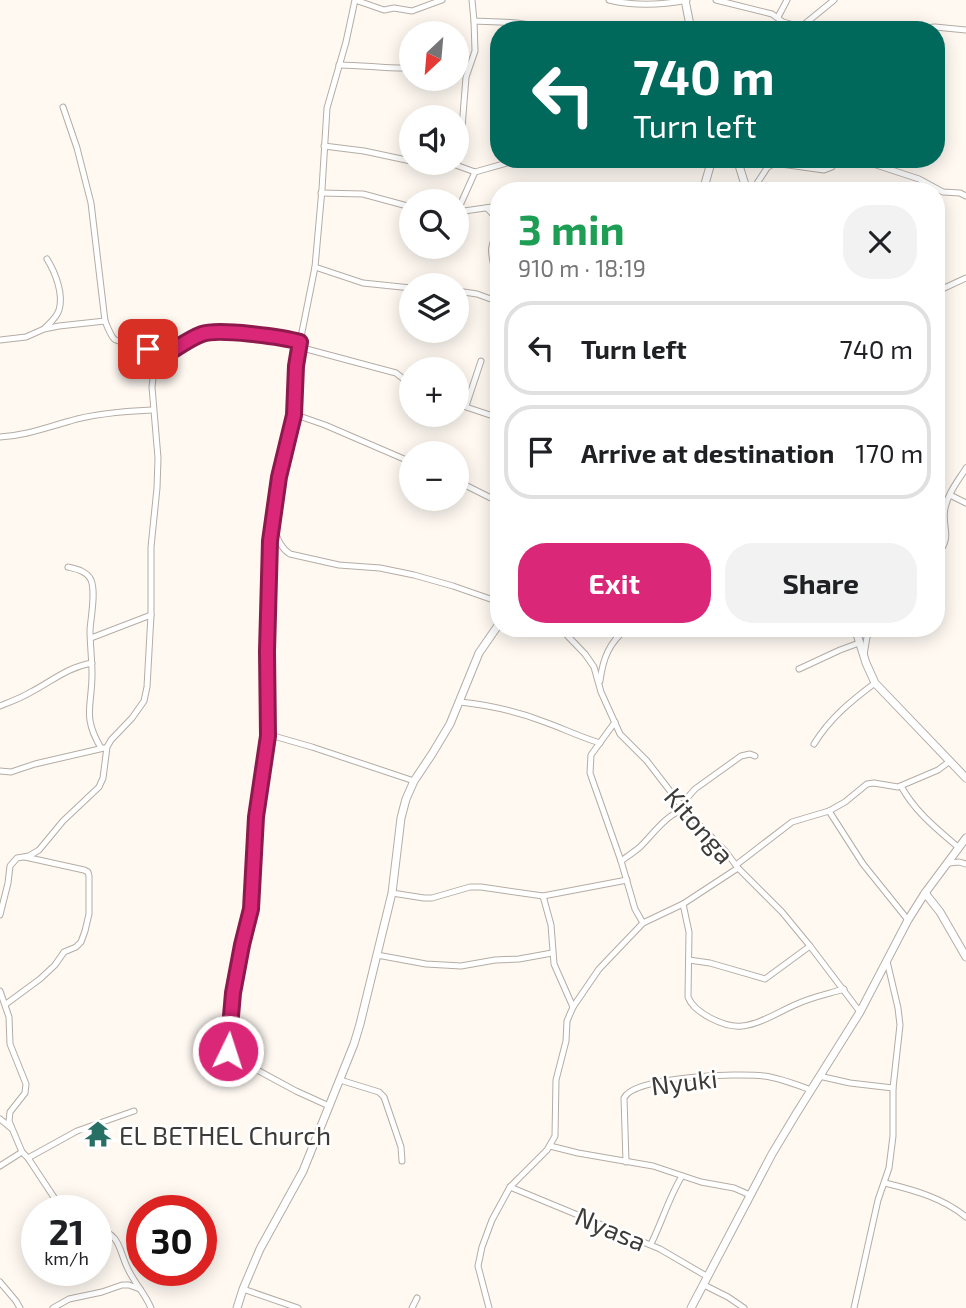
<!DOCTYPE html>
<meta charset="utf-8">
<style>
:root{--surface:#fff;--page:#f2f2f2;--text:#202124;--muted:#757577;--line:#e0e0e0;--accent:#db2777}
body{margin:0;font-family:"Exo 2",sans-serif;background:var(--page);color:var(--text);height:100vh;display:flex;flex-direction:column;font-size:26px;white-space:nowrap}
*{box-sizing:border-box;margin:0}
p{font-size:23px;color:var(--muted)}
.icon{flex:none;width:38px;height:38px;fill:none;stroke:currentColor;stroke-width:2;stroke-linecap:round;stroke-linejoin:round}
.map{position:relative;flex:1;overflow:hidden}
.drawer{position:absolute;left:490px;top:182px;width:455px;height:455px;display:flex;flex-direction:column;background:var(--surface);border-radius:28px;box-shadow:0 4px 18px #0003}
.drawer>*{flex:none}
.banner{position:absolute;left:490px;top:21px;width:455px;height:147px;border-radius:28px;box-shadow:0 4px 18px #0003;background:#00695c;color:#fff;overflow:hidden}
.needle{width:46px;rotate:206deg}
.fabs{position:absolute;left:399px;top:21px;display:grid;gap:14px}
.fabs a{display:grid;place-items:center;width:70px;height:70px;border-radius:50%;background:var(--surface);box-shadow:0 4px 18px #0003;font-size:35px}
.speed{position:absolute;left:21px;top:1195px;display:flex;gap:14px;font-size:35px;font-weight:700;text-align:center}
.speed>*{display:grid;place-content:center;width:91px;height:91px;border-radius:50%;background:var(--surface);box-shadow:0 4px 18px #0003;line-height:1}
.speed small{font-size:18px;font-weight:400}
.speed .limit{border:10px solid #d22;background:#fff;color:#111}
.pin{position:absolute;display:grid;place-items:center;width:60px;height:60px;color:#fff;margin:-30px;border-radius:14px;box-shadow:0 4px 10px #0006}
.me{position:absolute;width:77px;margin:-38px;rotate:4deg;stroke-linejoin:round;filter:drop-shadow(0 0 5px #0008)}
.turn{display:flex;align-items:center;gap:24px;height:147px;padding:0 28px;font-size:32px}
.turn .icon{width:91px;height:91px;stroke-width:2.5}
.turn b{display:block;font-size:49px;line-height:60px}
.round{display:grid;place-items:center;flex:none;width:74px;height:74px;border-radius:28px;background:var(--page)}
.overview{display:flex;align-items:center;justify-content:space-between;height:119px;padding:0 28px}
h1{font-size:42px;font-weight:700;line-height:52px;color:#1e9e55}
.action{display:flex;gap:14px;margin-top:auto;padding:14px 28px}
.action a{flex:1;height:80px;border-radius:28px;background:var(--accent);color:#fff;font-size:28px;font-weight:700;line-height:80px;text-align:center}
.action a+a{background:var(--page);color:var(--text)}
ul{padding:0;list-style:none}
li{display:flex;align-items:center;gap:21px;height:94px;margin:0 14px 10px;padding:0 14px;border:4px solid var(--line);border-radius:28px}
li div{flex:1}
li b{display:block;font-size:26px}
li em{font-style:normal}
.map>svg:first-child{display:block}
.lines{fill:none;stroke-linecap:round;stroke-linejoin:round}
.street-casing{stroke:#b4ada5;stroke-width:7}
.secondary-casing{stroke:#b4ada5;stroke-width:9}
.street{stroke:#fff;stroke-width:5}
.secondary{stroke:#fff;stroke-width:7}
.route-casing{stroke:#8e194d;stroke-width:18}
.route{stroke:#db2777;stroke-width:12}
.labels{text-anchor:middle;dominant-baseline:central;stroke-width:5;stroke-linejoin:round;paint-order:stroke}
.street-label{font-size:26px;fill:#3d3a37;stroke:#fff}
.poi-label{font-size:26px;fill:#3d3a37;stroke:#fff;text-anchor:start}
</style>
<div class="map">
<svg width="966" height="1308" viewBox="0 0 966 1308">
<rect width="100%" height="100%" fill="#fff9f2"/>
<g class="lines">
<g class="street-casing">
<g id="street">
<path d="M609,0C634,6 662,5 687,0"/>
<polyline points="716,0 772,14 783,22 801,27 806,30"/>
<polyline points="778,17 787,0"/>
<path d="M474,21C498,22 524,21 547,30"/>
<polyline points="801,27 834,0"/>
<polyline points="904,30 935,27 966,30"/>
<path d="M339,65C364,65 387,69 411,68"/>
<path d="M63,107L77,148L91,203L105,321C116,349 115,338 138,344C145,345 156,353 164,357"/>
<polyline points="324,146 364,151 411,161"/>
<polyline points="858,159 919,179 943,192 960,193 966,196"/>
<polyline points="419,163 428,165 453,164 475,172 521,159"/>
<polyline points="457,163 462,128 466,77 475,51 474,21 472,0"/>
<polyline points="752,191 767,168 774,163 824,170 832,167 834,159"/>
<polyline points="321,193 363,194 411,207"/>
<polyline points="487,208 499,221"/>
<polyline points="457,212 475,172"/>
<polyline points="457,212 499,206"/>
<polyline points="315,267 363,283 411,288"/>
<polyline points="940,290 966,278"/>
<polyline points="457,291 477,294 499,302"/>
<path d="M498,301C495,293 496,286 495,278C495,258 485,251 499,231"/>
<path d="M45,328C50,323 57,317 59,310C64,294 55,272 47,259"/>
<polyline points="0,340 26,337 44,329 59,326 105,321"/>
<polyline points="299,347 396,373 411,385"/>
<polyline points="457,404 499,418"/>
<polyline points="466,406 481,361"/>
<polyline points="294,415 302,417 325,425 411,462"/>
<path d="M0,437C28,435 44,428 70,421C93,414 129,411 152,410"/>
<polyline points="457,481 499,502"/>
<polyline points="950,495 966,503"/>
<path d="M272,525C277,536 280,548 290,554L339,565L380,568L414,575L453,586L499,602"/>
<path d="M936,556C954,535 941,530 945,508C948,493 958,481 966,468"/>
<path d="M68,567C76,569 87,571 91,580C96,592 91,616 90,630C90,644 92,659 92,674C92,707 82,716 101,748"/>
<polyline points="560,628 585,654 594,667 601,692 620,734 647,761 684,809 726,852 738,868 782,912 810,946 860,1012"/>
<polyline points="91,638 151,615"/>
<polyline points="864,655 867,637 872,628"/>
<polyline points="799,669 840,650 859,643"/>
<path d="M600,681C603,658 609,643 627,628"/>
<path d="M460,702C488,705 516,711 542,721C562,728 580,737 600,743"/>
<path d="M0,706C10,702 21,698 31,692C52,681 68,667 92,663"/>
<polyline points="615,722 591,755 590,773 621,861 635,909 643,923"/>
<polyline points="268,736 277,737 312,747 414,781"/>
<path d="M814,744C830,718 851,701 875,683"/>
<polyline points="0,771 11,772 35,764 104,748"/>
<path d="M901,786C915,812 937,829 959,848"/>
<polyline points="682,807 688,797 695,789 741,756 750,754 755,756"/>
<polyline points="829,811 863,864 908,920"/>
<path d="M621,861C628,856 634,852 640,847C654,833 665,816 684,809"/>
<polyline points="949,863 959,862 966,864"/>
<polyline points="736,865 792,822 829,811 845,802 867,784 874,783 898,787 938,770 950,761"/>
<polyline points="392,893 424,898 432,898 470,887 481,887 543,896 627,880"/>
<polyline points="543,896 551,925 554,964 573,1007"/>
<path d="M683,904L689,932L688,997C694,1013 725,1028 742,1026C761,1024 780,1011 797,1004C812,997 828,994 844,989"/>
<polyline points="0,915 8,883 10,866 17,858 29,856 39,850 63,821 99,787 103,778 107,747 111,740 132,718 144,701 147,687 151,615 151,547 157,488 158,458 152,387 154,370 156,365 164,357 193,338 209,332 280,337 300,342"/>
<polyline points="377,955 426,964 461,966 495,960 519,959 552,953"/>
<polyline points="689,960 710,963 765,979 810,946"/>
<polyline points="0,991 9,1017 10,1044 26,1084 25,1093 10,1112 9,1121 22,1152 28,1158 63,1211"/>
<polyline points="6,1004 40,979 55,965 64,952 76,947 81,942 85,931 89,914 89,876 88,872 84,870 25,857"/>
<polyline points="819,1076 850,1083 893,1088"/>
<polyline points="340,1080 379,1092 384,1097 401,1147 402,1161"/>
<polyline points="329,1106 296,1091 233,1057 228,1051 228,1045 233,993 242,945 251,909 256,817 268,736 267,675 270,541 279,477 294,415 299,347 315,267 322,189 327,108 346,42 355,0 384,10 394,8 412,11 442,0"/>
<polyline points="0,1119 11,1128"/>
<polyline points="550,1146 578,1153 653,1166 701,1182 734,1188 750,1195"/>
<polyline points="28,1158 77,1131 134,1111"/>
<path d="M626,1162L624,1098C634,1076 740,1073 764,1076C780,1078 795,1084 811,1090"/>
<polyline points="0,1166 22,1152"/>
<path d="M885,1183C914,1190 943,1198 966,1217"/>
<polyline points="510,1187 660,1249 708,1277"/>
<path d="M96,1227C122,1236 118,1249 128,1269C135,1284 144,1292 151,1308"/>
<path d="M651,1244C662,1222 669,1197 682,1176"/>
<polyline points="0,1282 16,1301 20,1308"/>
<polyline points="704,1285 728,1297 744,1308"/>
<polyline points="243,1289 298,1308"/>
<polyline points="53,1308 69,1299 102,1292 122,1285 129,1285 140,1289"/>
<polyline points="412,1308 417,1298"/>
<polyline points="489,1308 478,1266 482,1247 492,1220 510,1187 547,1150 555,1136 556,1080 566,1041 567,1021 573,1007 599,969 643,923 683,904 738,868"/>
<polyline points="854,1308 878,1200 889,1168 893,1136 893,1088 900,1025 898,1008 887,961"/>
</g>
</g>
<g class="secondary-casing">
<g id="secondary">
<polyline points="685,0 691,30"/>
<polyline points="737,159 747,191"/>
<polyline points="703,191 712,159"/>
<polyline points="855,628 866,663 875,683 966,778"/>
<polyline points="925,893 940,912 966,957"/>
<polyline points="237,1308 243,1289 260,1249 303,1171 354,1044 360,1024 392,893 401,818 406,799 414,781 432,754 450,724 479,653 499,624"/>
<polyline points="691,1308 772,1154 796,1114 860,1012 908,920 925,893 966,838"/>
</g>
</g>
<use href="#street" class="street"/>
<use href="#secondary" class="secondary"/>
</g>
<g class="lines">
<g class="route-casing">
<path id="route" d="M148,349L164,356C176,349 188,339 202,334C218,328 283,337 300,342L296,366L294,415L279,477L270,541L267,651L268,736L256,817L251,909L242,945L233,993L228,1051"/>
</g>
<use href="#route" class="route"/>
</g>
<defs>
<g id="temple-bare" transform="scale(2.1)"><path d="M0-6L5-2H3V0L6.5 2.5H4V6H1.5V3h-3V6H-4V2.5H-6.5L-3 0V-2H-5Z" fill="#286f65" stroke="#fff" stroke-width="2.5" paint-order="stroke"/></g>
</defs>
<g fill-rule="evenodd">
<use href="#temple-bare" x="98" y="1134"/>
</g>
<g class="labels">
<g class="street-label">
<text transform="translate(700 825) rotate(49)">Kitonga</text>
<text transform="translate(684 1081) rotate(-7)">Nyuki</text>
<text transform="translate(611 1228) rotate(23)">Nyasa</text>
</g>
<g class="poi-label">
<text x="119" y="1134">EL BETHEL Church</text>
</g>
</g>
</svg>
<div class="fabs">
<a><svg class="needle" viewBox="-14 -14 28 28"><path d="M0-13l5 13h-10z" fill="#e53935"/><path d="M0 13l5-13h-10z" fill="#757577"/></svg></a>
<a><svg class="icon" aria-label="sound" viewBox="0 0 24 24"><path d="M4 9h4l5-4v14l-5-4H4zM17 9q2 3 0 6"/></svg></a>
<a><svg class="icon" aria-label="search" viewBox="0 0 24 24"><circle cx="10" cy="10" r="6"/><path d="M15 15l6 6"/></svg></a>
<a><svg class="icon" aria-label="layers" viewBox="0 0 24 24"><path d="M12 4l9 5-9 5-9-5zM3 14l9 5 9-5"/></svg></a>
<a>+</a>
<a>−</a>
</div>
<div class="speed"><div>21<small>km/h</small></div><div class="limit">30</div></div>
<div class="pin" style="left:148px;top:349px;background:#d93025"><svg class="icon" aria-label="arrive" viewBox="0 0 24 24"><path d="M6 21V4h12l-3 4 3 4H6"/></svg></div>
<svg class="me" style="left:228px;top:1051px" viewBox="-20 -20 40 40"><circle r="17" fill="#db2777" stroke="#fff" stroke-width="3"/><path d="M0-11L8 9 0 5-8 9z" fill="#fff"/></svg>
<div class="banner">
<div class="turn"><svg class="icon" aria-label="left" viewBox="0 0 24 24"><path d="M17 20v-9H6M10 6l-5 5 5 5"/></svg><div><b>740 m</b>Turn left</div></div>
</div>
<section class="drawer">
<div class="overview"><div><h1>3 min</h1><p>910 m · 18:19</p></div><a class="round"><svg class="icon" aria-label="close" viewBox="0 0 24 24"><path d="M6 6l12 12M18 6L6 18"/></svg></a></div>
<ul>
<li><svg class="icon" aria-label="left" viewBox="0 0 24 24"><path d="M17 20v-9H6M10 6l-5 5 5 5"/></svg><div><b>Turn left</b></div><em>740 m</em></li>
<li><svg class="icon" aria-label="arrive" viewBox="0 0 24 24"><path d="M6 21V4h12l-3 4 3 4H6"/></svg><div><b>Arrive at destination</b></div><em>170 m</em></li>
</ul>
<div class="action"><a>Exit</a><a>Share</a></div>
</section>
</div>
